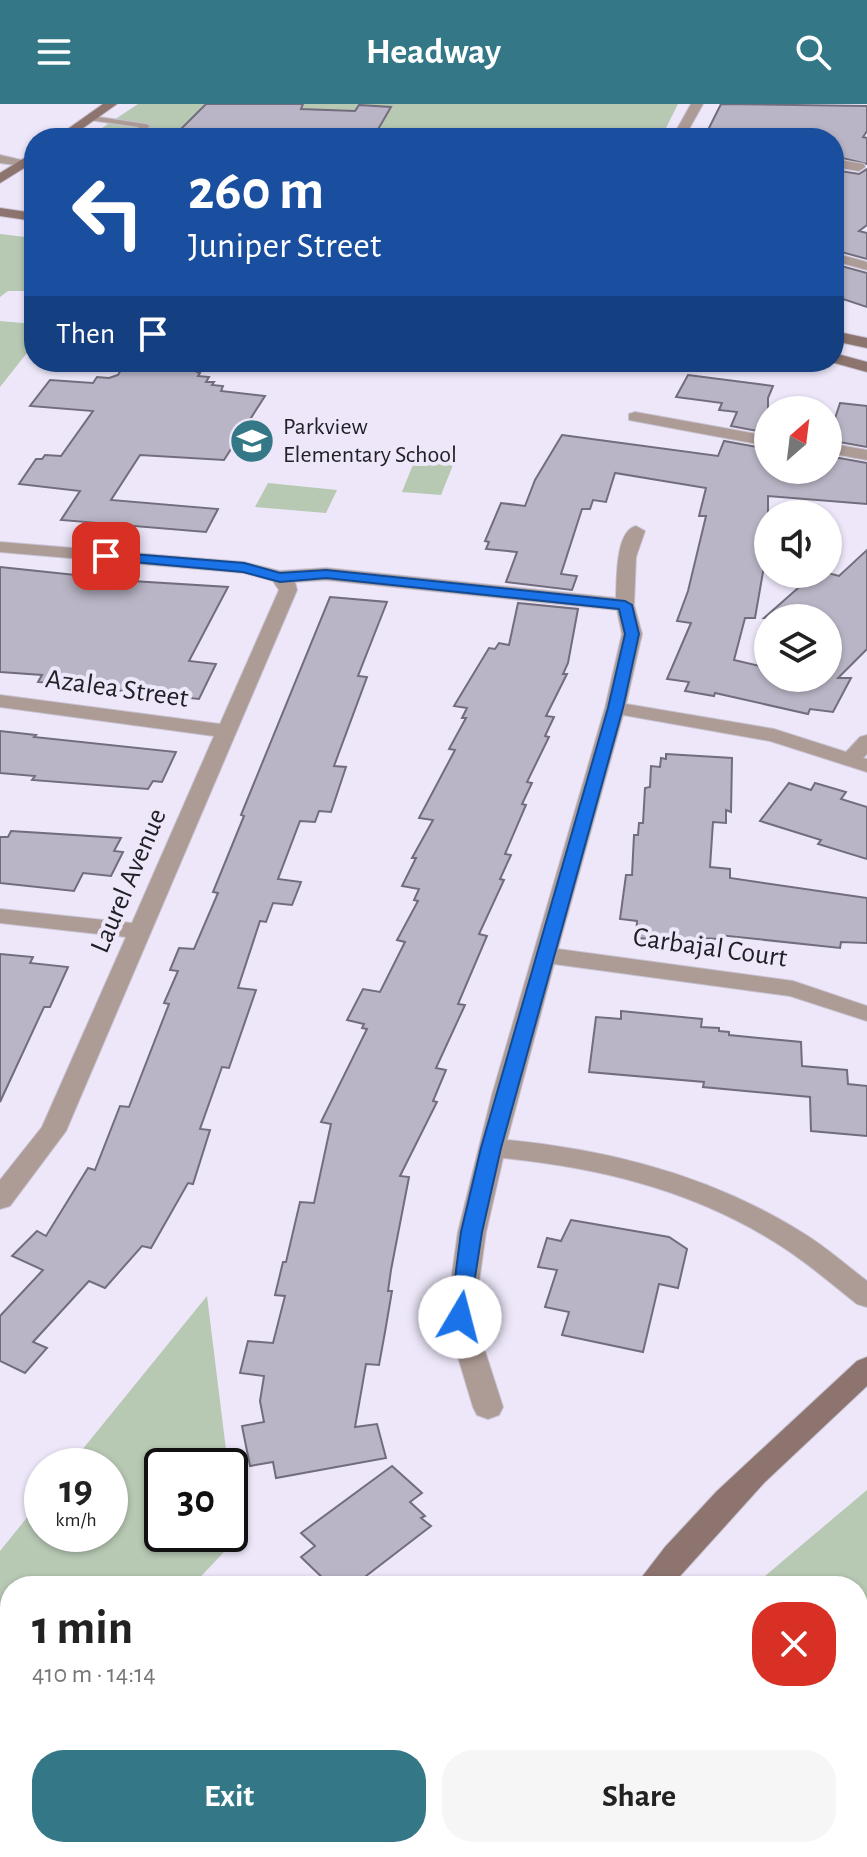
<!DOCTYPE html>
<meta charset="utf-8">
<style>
:root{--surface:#fff;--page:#f6f6f6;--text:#222;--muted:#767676;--accent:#347887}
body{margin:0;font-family:"Alegreya Sans",sans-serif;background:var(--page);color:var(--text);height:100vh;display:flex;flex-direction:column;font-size:30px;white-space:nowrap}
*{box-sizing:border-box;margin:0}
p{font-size:26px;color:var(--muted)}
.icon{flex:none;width:44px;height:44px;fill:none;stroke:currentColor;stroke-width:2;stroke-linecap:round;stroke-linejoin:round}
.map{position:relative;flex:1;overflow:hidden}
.panel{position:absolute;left:0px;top:1472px;width:868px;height:282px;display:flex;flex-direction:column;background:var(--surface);border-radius:32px 32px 0 0;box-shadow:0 2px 6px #0004}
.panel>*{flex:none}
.guide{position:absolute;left:24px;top:24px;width:820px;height:244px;border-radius:32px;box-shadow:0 2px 6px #0004;background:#1a4fa0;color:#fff;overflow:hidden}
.needle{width:52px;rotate:28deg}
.tools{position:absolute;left:754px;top:292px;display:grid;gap:16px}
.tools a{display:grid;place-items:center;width:88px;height:88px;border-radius:50%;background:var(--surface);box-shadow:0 2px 6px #0004;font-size:40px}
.speed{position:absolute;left:24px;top:1344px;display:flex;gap:16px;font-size:40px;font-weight:700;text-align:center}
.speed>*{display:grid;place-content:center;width:104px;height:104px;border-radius:50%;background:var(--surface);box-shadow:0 2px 6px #0004;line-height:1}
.speed small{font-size:20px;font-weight:400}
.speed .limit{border:4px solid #111;border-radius:12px;background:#fff;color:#111}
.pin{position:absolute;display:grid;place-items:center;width:68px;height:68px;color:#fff;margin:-34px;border-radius:16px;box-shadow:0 4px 12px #0006}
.me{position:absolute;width:88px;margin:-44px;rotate:8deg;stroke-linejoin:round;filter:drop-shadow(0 0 6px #0008)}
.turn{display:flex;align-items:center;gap:28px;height:168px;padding:0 32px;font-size:36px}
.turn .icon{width:104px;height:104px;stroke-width:2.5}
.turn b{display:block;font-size:56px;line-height:68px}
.then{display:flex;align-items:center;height:76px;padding:0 32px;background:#0003;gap:16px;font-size:30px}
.round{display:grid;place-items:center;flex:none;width:84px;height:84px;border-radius:32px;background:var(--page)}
.headline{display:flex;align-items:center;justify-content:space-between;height:136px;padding:0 32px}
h1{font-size:48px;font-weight:700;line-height:60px}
.button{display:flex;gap:16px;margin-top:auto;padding:16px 32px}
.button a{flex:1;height:92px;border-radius:32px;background:var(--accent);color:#fff;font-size:32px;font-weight:700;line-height:92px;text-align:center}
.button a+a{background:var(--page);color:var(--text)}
header{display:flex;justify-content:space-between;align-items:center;height:104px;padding:0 32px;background:var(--accent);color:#fff;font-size:36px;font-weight:700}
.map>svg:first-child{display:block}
.green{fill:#b7c8b3}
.building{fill:#bab5c6;stroke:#726d7c;stroke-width:2}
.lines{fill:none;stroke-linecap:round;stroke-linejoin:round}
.lane-casing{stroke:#c8c3d3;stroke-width:2}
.street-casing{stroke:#c8c3d3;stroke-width:2}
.secondary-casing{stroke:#c8c3d3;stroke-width:2}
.lane{fill:#ad9b96;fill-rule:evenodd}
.street{fill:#ad9b96;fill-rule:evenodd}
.secondary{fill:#8e746e;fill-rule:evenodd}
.route{fill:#1a73e8;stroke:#114b97;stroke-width:2}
.labels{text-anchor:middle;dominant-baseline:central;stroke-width:8;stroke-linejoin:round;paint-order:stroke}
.far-poi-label{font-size:24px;fill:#222026;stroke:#ede7f9;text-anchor:start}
.street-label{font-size:28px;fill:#222026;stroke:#ede7f9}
</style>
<header><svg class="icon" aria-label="menu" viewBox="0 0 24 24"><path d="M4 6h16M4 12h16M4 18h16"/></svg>Headway<svg class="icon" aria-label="search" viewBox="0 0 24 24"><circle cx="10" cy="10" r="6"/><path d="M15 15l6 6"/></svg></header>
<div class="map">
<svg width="867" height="1753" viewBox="0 0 867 1753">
<rect width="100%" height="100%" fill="#ede7f9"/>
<g class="green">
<polygon points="138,0 678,0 661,34 87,34"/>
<polygon points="0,130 34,134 34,187 8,187 0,193"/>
<polygon points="0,217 34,220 34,240 0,283"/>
<polygon points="416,353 455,356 441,391 402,388"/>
<polygon points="268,379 337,386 326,409 255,403"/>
<polygon points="207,1192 228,1362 162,1362 162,1430 230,1430 230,1376 237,1434 192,1482 10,1482 10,1744 93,1744 92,1753 0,1753 0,1447 42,1395 42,1430 110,1430 110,1362 69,1362"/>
<polygon points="867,1386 867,1753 575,1753 580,1744 858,1744 858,1482 753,1482"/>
</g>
<g class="building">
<polygon points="206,0 303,0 301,5 355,7 359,1 391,3 373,34 279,34 180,26"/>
<polygon points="721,0 867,2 867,27 863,33 867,34 867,60 834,52 834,34 742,34 706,30"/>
<polygon points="867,65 867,121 859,127 867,129 867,155 834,146 834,66 859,70"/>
<polygon points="834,160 867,169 867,203 834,192"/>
<polygon points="142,258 203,258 197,268 200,269 198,272 209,273 206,278 214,278 212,281 223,282 221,287 265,292 224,356 140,351 111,396 218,405 206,428 61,416 80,387 19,380 36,355 42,355 45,351 61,352 93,307 30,302 50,276 93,279 97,273 109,274 118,271 121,266 132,267"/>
<polygon points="688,271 773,282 768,294 768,329 731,322 737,308 719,306 722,299 676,293"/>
<polygon points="840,299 867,302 867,343 828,336"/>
<polygon points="562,331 718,352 724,337 768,345 768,366 828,366 828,352 867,359 867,400 768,392 768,439 755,514 745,514 734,556 768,564 768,574 828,574 828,514 764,514 814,470 828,469 839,472 867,446 867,545 838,574 851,574 833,608 810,605 808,610 715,589 714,592 685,587 689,578 667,575 691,519 677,517 688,487 706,412 699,412 706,384 615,369 606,398 593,396 590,405 582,405 561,470 577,472 572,486 506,478 517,448 486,445 489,438 485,437 501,399 525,402 535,376"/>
<polygon points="0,463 132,477 228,483 189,557 216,560 199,595 38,578 42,571 0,568"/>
<polygon points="330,493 387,498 358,572 367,573 334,662 346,663 331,708 319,707 315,718 300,717 278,775 301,778 292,801 273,799 266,818 260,817 238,884 256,886 229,964 222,963 200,1025 210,1026 193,1080 188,1079 151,1144 142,1142 105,1184 89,1177 33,1238 47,1244 25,1269 0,1257 0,1212 43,1166 12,1152 37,1127 46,1132 88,1064 95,1066 120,1002 129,1003 169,900 164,899 178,867 170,866 179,844 194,845 218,789 213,788 244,712 241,711"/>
<polygon points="518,499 578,505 568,559 563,570 567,570 546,612 554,613 545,632 549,633 527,678 532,679 522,700 526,701 505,750 511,751 500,775 504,776 479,830 487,832 458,900 465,901 436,964 446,966 433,997 437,998 400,1072 409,1073 391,1166 388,1187 392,1187 385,1228 379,1261 366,1260 355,1323 377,1320 386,1354 276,1374 273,1358 250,1362 242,1322 264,1318 260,1297 264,1272 240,1269 248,1237 273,1239 285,1192 275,1191 283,1158 286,1158 300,1098 314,1099 331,1020 321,1018 367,925 362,924 364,920 347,916 363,885 380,888 405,838 397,836 418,797 414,796 419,785 402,782 416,754 412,754 433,716 419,714 455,646 449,645 466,614 462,614 467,604 454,602 489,544 495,545 499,539 509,541"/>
<polygon points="0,627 36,631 34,633 176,648 162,678 153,677 148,685 32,676 35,672 0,669"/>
<polygon points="666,650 732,654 731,708 726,706 726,719 713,718 710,763 730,765 730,774 867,794 867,839 841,838 840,844 719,831 719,835 701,834 701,838 636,834 637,817 620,815 626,771 632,771 634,731 638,731 639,719 643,719 645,684 650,683 651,662 660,663 661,654 666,655"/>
<polygon points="789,679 811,686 815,679 846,688 841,695 867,703 867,755 818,740 821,736 760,717"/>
<polygon points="11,727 121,734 114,747 123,748 111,772 83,769 74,787 0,779 0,733 8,733"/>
<polygon points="0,850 33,853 30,859 68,863 50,903 44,903 0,998"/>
<polygon points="621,907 702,915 701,923 719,924 719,927 729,928 729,931 801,938 802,962 847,966 848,980 867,982 867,1032 811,1027 810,993 703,983 704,978 589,968 596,913 621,915"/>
<polygon points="571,1116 669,1133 687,1145 678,1184 659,1180 643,1248 562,1231 569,1208 545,1203 557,1166 538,1163 547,1134 561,1137"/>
<polygon points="392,1362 422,1389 410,1398 425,1412 421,1414 431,1422 353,1482 331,1482 301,1453 315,1442 301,1429"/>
</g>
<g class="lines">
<g class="lane-casing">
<polygon id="lane" points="92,12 146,20 150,22 136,34 131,34 130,30 139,23 89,16"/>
</g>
<g class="street-casing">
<g id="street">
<polygon points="691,0 703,0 684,34 672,34"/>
<polygon points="0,51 30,58 24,62 0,59"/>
<polygon points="834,55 864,60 865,63 859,67 834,63"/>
<polygon points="834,149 867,158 867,166 834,157"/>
<polygon points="635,308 768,332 768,342 629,316 629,310"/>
<polygon points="828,339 867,346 867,356 828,349"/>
<path d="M636,422L645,427L636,453L634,501L642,530L626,600L774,625L846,648L860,633L867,631V650L863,654L867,655V668L770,637L623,611L558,845L793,877L867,902V917L790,892L554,860L507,1036C611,1046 714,1073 803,1129C826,1143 846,1161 867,1177V1203L857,1200C833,1181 810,1161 784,1144C699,1088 603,1064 503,1054L486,1128L474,1213L503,1303L499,1311L488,1315L477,1311L473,1303L446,1213L458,1128L492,991L605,604L622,530L617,506L326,476L295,478L297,486L66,1027L10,1102L0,1105V1076L42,1023L126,833L0,819V805L132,819L214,632L0,603V591L220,620L279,486L273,477L244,469L0,448V438L244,458L280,467L326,464L616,494C617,476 615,427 636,422Z"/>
</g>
</g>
<g class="secondary-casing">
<g id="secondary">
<polygon points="103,0 117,0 69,34 55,34"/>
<polygon points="34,48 34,58 0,79 0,69"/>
<polygon points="0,104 34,109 34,117 0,112"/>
<polygon points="834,227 867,234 867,244 834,237"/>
<polygon points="834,249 867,258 867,268 831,258 834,258"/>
<polygon points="867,1253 867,1282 765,1378 671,1482 635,1482 665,1443 717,1387 857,1257"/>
<polygon points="453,1744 489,1744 485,1753 449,1753"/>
</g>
</g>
<use href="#lane" class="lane"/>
<use href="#street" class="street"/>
<use href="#secondary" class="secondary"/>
</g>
<polygon class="route" points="106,448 244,459 280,469 326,466 625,497 632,501 639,530 623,604 501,1044 482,1128 468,1219 460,1221 453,1219 450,1213 461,1128 481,1044 608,604 625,530 619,505 326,474 280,478 243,468 101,455 99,452"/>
<defs>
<g id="school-disc" transform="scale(2.3)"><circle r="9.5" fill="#347887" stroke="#ede7f9"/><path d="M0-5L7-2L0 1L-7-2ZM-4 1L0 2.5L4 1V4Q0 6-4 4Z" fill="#fff"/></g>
</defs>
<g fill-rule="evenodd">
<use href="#school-disc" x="252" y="337"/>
</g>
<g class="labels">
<g class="far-poi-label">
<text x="283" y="323">Parkview<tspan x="283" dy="28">Elementary School</tspan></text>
</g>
<g class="street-label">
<text transform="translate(117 585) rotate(8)">Azalea Street</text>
<text transform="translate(129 777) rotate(-67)">Laurel Avenue</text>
<text transform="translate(710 844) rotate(8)">Carbajal Court</text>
</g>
</g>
</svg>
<div class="tools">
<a><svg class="needle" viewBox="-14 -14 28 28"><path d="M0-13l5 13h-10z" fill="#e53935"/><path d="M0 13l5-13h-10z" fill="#767676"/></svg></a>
<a><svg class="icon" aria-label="sound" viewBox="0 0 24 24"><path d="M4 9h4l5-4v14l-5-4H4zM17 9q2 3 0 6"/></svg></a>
<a><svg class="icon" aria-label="layers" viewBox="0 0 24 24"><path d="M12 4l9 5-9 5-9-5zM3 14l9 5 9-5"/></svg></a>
</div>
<div class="speed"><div>19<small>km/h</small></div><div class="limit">30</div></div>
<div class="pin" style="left:106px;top:452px;background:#d93025"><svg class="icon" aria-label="arrive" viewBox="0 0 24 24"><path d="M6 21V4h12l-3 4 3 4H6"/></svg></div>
<svg class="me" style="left:460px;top:1213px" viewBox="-20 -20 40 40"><circle r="19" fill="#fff"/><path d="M0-13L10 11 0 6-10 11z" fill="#1a73e8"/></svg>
<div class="guide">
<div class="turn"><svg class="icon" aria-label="left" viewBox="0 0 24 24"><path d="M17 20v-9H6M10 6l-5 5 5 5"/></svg><div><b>260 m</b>Juniper Street</div></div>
<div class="then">Then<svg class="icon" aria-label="arrive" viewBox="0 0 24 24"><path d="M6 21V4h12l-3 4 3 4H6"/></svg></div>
</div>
<section class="panel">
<div class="headline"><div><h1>1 min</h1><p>410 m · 14:14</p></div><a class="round" style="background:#d93025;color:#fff"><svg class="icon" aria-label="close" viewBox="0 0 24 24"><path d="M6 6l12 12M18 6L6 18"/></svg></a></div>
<div class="button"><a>Exit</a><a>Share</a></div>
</section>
</div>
